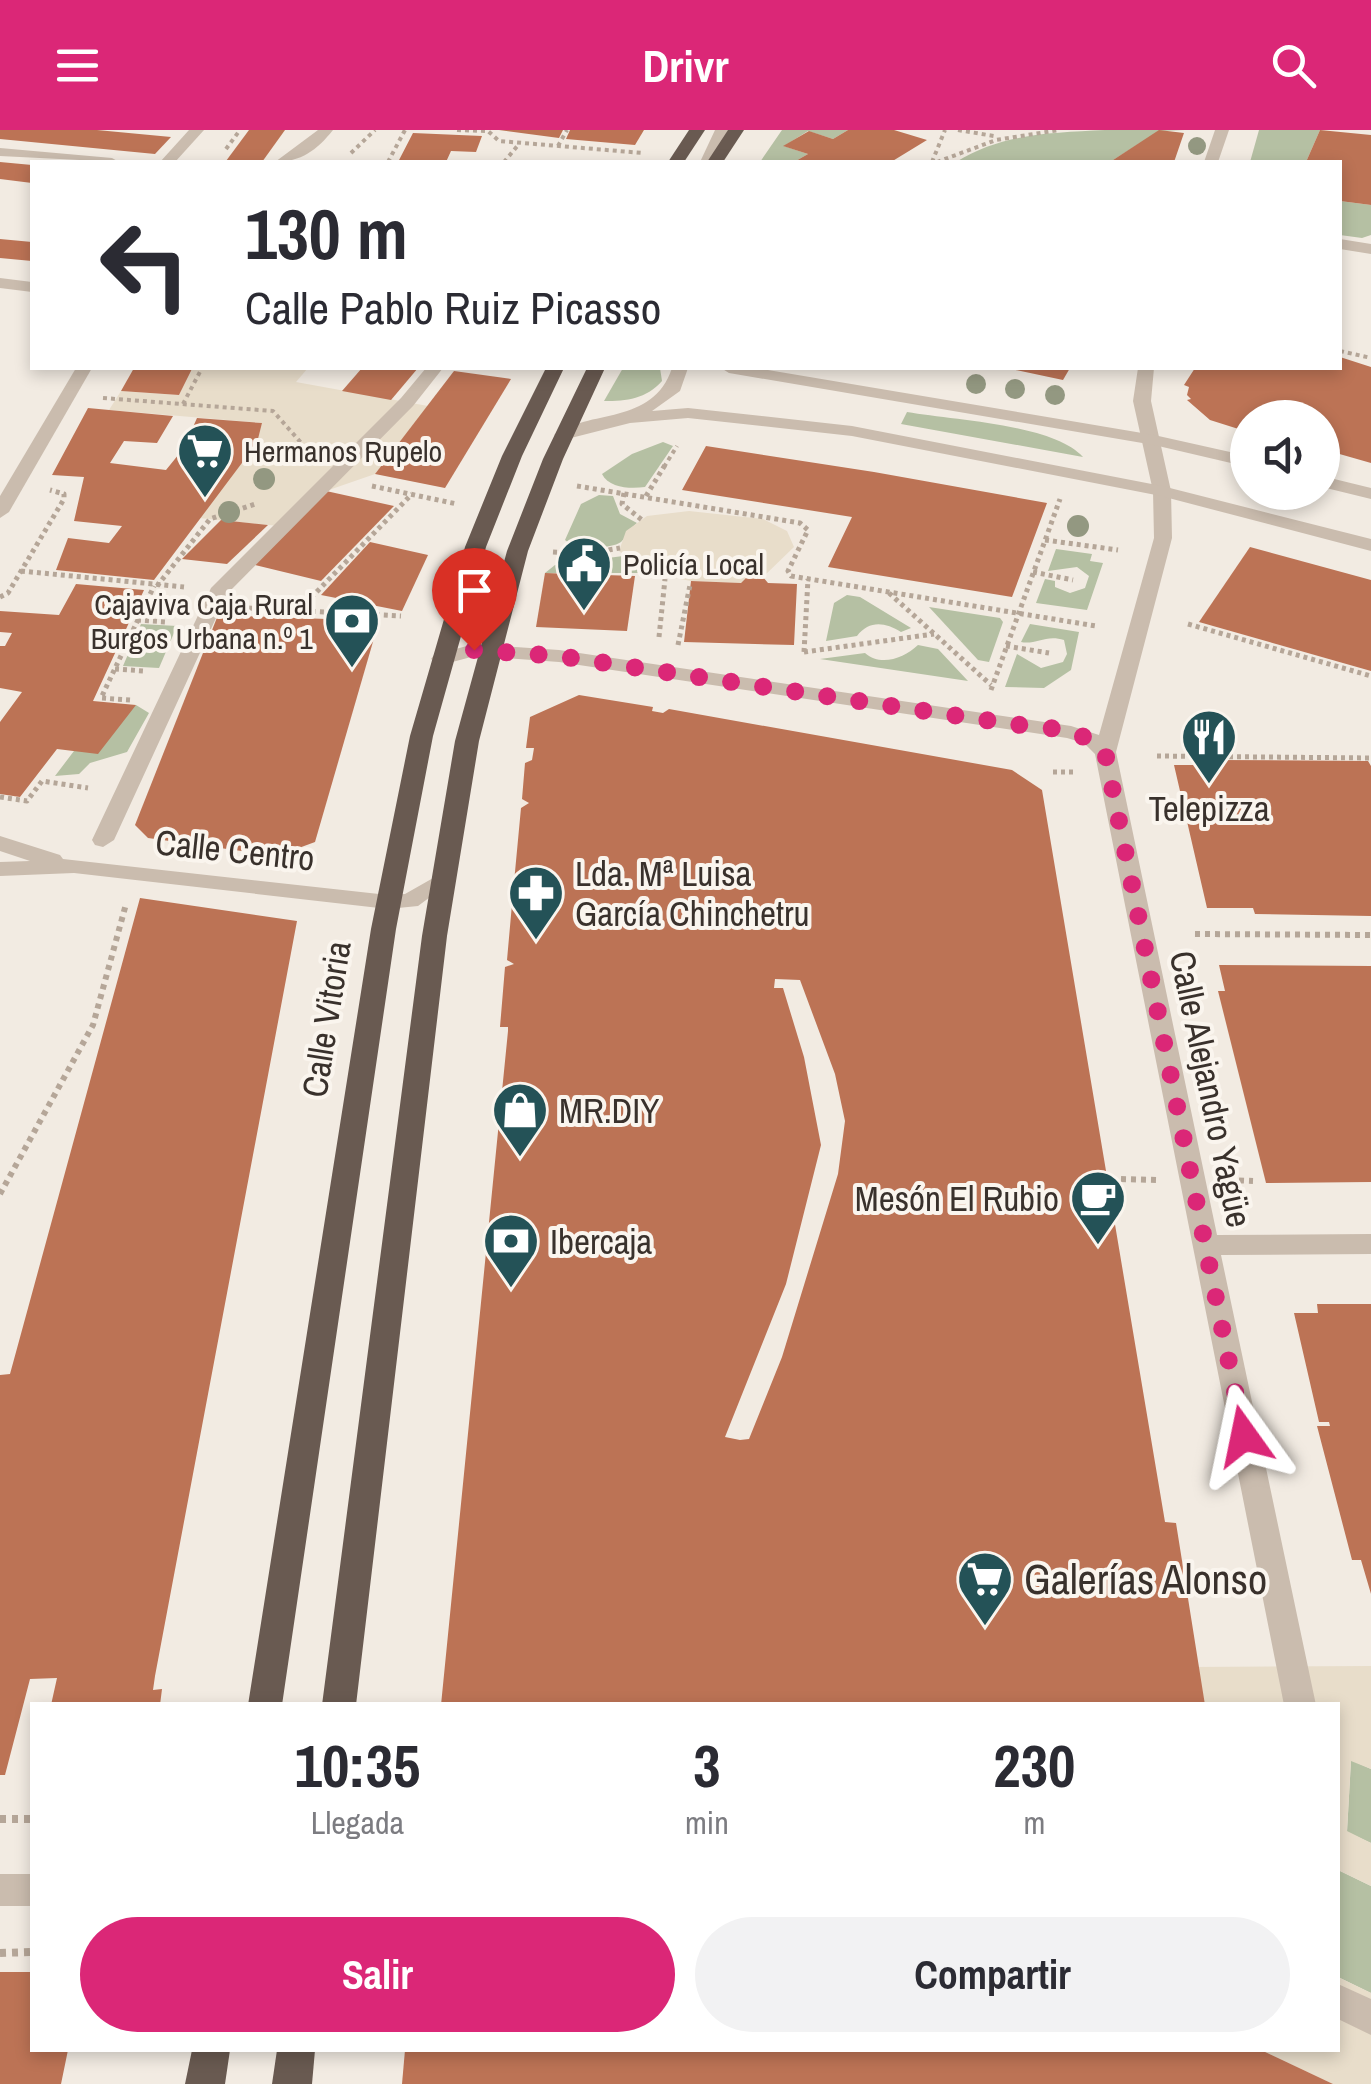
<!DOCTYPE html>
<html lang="es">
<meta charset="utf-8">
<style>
:root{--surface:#fff;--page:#f2f2f3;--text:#2b2b33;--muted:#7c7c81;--accent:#db2777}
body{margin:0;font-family:"Archivo Narrow",sans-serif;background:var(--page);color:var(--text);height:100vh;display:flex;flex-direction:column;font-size:38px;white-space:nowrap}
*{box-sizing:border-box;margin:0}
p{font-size:32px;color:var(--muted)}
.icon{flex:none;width:55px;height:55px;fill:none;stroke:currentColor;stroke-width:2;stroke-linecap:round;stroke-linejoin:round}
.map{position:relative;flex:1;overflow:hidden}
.drawer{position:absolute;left:30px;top:1572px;width:1310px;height:350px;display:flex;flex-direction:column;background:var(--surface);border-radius:0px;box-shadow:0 5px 15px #0003}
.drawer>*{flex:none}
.guide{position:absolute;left:30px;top:30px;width:1312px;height:210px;border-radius:0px;box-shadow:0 5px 15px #0003;background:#fff;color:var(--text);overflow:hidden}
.controls{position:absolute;left:1230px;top:270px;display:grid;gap:20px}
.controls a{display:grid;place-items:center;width:110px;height:110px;border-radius:50%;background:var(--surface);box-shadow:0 5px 15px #0003;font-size:50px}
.pin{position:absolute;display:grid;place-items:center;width:85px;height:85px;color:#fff;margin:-102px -42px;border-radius:50% 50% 50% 0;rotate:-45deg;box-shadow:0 0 10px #0007}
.pin .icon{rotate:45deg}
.me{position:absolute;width:110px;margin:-55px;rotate:348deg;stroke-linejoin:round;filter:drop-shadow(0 0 8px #0008)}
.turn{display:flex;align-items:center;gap:35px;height:210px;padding:0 50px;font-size:45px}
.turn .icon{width:130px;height:130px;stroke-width:2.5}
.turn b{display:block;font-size:70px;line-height:85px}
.eta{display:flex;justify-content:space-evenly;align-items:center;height:170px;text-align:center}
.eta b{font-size:60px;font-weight:700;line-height:70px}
.button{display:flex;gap:20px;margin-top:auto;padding:20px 50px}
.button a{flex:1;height:115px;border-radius:60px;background:var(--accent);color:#fff;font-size:40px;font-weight:700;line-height:115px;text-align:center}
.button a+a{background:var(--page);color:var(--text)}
header{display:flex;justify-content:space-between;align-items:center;height:130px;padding:0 50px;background:var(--accent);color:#fff;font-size:45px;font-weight:700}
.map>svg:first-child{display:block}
.green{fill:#b5c0a3}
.plaza{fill:#e8ddca}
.building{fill:#bc7355;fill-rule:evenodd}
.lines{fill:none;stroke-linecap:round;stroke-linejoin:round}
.path-far3{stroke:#b5a698;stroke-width:4;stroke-dasharray:4 4;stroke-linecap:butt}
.path-far2{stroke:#b5a698;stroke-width:5;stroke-dasharray:4 4;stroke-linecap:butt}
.path-far1{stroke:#b5a698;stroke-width:6;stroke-dasharray:5 5;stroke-linecap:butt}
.path{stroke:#b5a698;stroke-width:8;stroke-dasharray:6 6;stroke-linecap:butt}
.service{fill:#cabcae;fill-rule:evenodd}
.pedestrian{fill:#cabcae;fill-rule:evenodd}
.minor{fill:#cabcae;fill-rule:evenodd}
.tertiary{fill:#cabcae;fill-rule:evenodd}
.trunk{fill:#695a51;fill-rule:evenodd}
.tree{fill:#939881}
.route{stroke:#db2777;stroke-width:18;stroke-dasharray:0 32.4}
.labels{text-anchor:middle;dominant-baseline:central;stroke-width:8;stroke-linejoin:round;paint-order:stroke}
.far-poi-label{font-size:30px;fill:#39312c;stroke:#faf5ee;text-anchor:start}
.poi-label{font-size:35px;fill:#39312c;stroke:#faf5ee;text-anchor:start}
.street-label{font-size:35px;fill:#39312c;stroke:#faf5ee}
.near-poi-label{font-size:42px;fill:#39312c;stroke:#faf5ee;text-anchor:start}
</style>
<header><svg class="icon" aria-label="menu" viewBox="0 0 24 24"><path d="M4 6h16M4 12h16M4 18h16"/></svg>Drivr<svg class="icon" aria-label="search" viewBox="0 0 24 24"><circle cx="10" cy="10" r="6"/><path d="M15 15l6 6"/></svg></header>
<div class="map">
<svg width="1371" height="1954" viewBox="0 0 1371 1954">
<rect width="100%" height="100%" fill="#f2ebe2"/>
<g class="green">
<polygon points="782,0 848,0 833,9 808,1 784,16 808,24 794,32 760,32"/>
<path d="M1105,0H1185L1159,1L1110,32H956C1004,3 1050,3 1105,0Z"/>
<polygon points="1259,0 1320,0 1306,32 1250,32"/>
<polygon points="1340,71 1371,75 1371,105 1362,108 1340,105"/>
<path d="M623,238H660L662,251C646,269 627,271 604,271Z"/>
<path d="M907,282C952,290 1053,294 1083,327L901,294Z"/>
<path d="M663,312L673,316L645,357C630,359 609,358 602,344L632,324Z"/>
<path d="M599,365L613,366L620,384L637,393C631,398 626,407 621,412C609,420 575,419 565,410L581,374Z"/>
<polygon points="1056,419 1092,424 1090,431 1103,433 1087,480 1036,473 1045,449 1055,451 1055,457 1070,463 1085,458 1089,446 1077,437 1048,441"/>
<polygon points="623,426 655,443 545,443 555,435"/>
<path d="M847,465L860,467L911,498L901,502C885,492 869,490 857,506L826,511L834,473Z"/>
<polygon points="929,477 1000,488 1003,492 989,532 978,530"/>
<polygon points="141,494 177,496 159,538 123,536"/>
<path d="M1030,494L1079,502L1071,540L1044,558L1005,557L1017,524L1041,538L1063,532L1067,524L1064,510C1046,504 1036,515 1021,512Z"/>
<path d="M918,515L938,519L968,551L820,529L865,523C881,537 904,528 918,515Z"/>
<polygon points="136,575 149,583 127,622 90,633 79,644 55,646 74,621"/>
<polygon points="1351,1630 1371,1639 1371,1713 1347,1702"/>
<polygon points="1338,1740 1371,1756 1371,1863 1338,1847"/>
</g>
<g class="plaza">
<polygon points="193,238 308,238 296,252 428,276 375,344 326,361 289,397 199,388 257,313 262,293 109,280 121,261 179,265"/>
<polygon points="689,381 763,389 787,401 794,417 763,447 749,446 741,453 691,451 659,445 633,433 619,421 626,401 647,386"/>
<polygon points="1371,1536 1371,1639 1351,1631 1347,1701 1371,1713 1371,1756 1338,1740 1338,1575 1195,1575 1189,1537"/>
<polygon points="1338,1847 1371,1863 1371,1954 1333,1954 1261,1920 1338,1920"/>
</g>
<g class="building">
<polygon points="0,0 97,0 171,7 155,24 0,9"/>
<polygon points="249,0 285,0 262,32 226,31"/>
<polygon points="499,0 563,0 559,8"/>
<polygon points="570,0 644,0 635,15 566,9"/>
<polygon points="848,0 894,0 927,10 891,32 794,32 808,24 783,16 809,1 833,9"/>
<polygon points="1159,0 1184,3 1174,32 1110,32"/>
<polygon points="1320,0 1371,5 1371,75 1340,71 1340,32 1306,32"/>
<polygon points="413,3 482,6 476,22 451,21 446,32 398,32"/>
<polygon points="0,32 32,35 32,53 0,49"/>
<polygon points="0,109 32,112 32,131 0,128"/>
<polygon points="1340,227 1371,237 1371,333 1322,319 1322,288 1248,288 1248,302 1210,290 1187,270 1191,269 1187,265 1189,257 1184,255 1195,238 1340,238"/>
<polygon points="134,238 153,238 192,239 179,265 121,261"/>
<polygon points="362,238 418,238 391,270 342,261"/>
<polygon points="1006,238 1070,238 1063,250"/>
<polygon points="454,241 511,249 445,358 375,344"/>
<polygon points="88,278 173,286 157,313 124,311 110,333 166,340 200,298 193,297 197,288 262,293 257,313 154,450 56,440 68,408 109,413 122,396 74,391 84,347 52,345"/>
<polygon points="706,316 874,342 1047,373 1012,467 828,437 852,387 682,360"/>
<polygon points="326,361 394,376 321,451 251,434"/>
<polygon points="221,390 268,395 227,434 182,429"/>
<polygon points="370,412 428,425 402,481 321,465"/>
<polygon points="1250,417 1371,450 1371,541 1199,492"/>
<polygon points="545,443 635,446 627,501 536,497"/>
<polygon points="747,447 763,447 768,453 797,454 794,515 684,512 691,451 741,453"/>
<polygon points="76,454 144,460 93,571 136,575 98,624 57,619 20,667 0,664 0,592 22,562 0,558 0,516 5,516 12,503 0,502 0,481 59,485"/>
<polygon points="218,485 379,491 315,712 277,726 148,708 135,695"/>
<path d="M579,565L653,577L652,581L663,583L669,579L1012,640L1042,660L1165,1392L1176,1393L1205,1575H441L508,901V897H500L505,837L514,834L507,830L513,763L521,678L529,673L522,669L525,633L532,630L534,618H526L530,587ZM775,849L800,850L835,944L845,991L838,1044L782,1227L749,1309L740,1310L725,1307L786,1154L821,1015L804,927L783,858H774Z"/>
<polygon points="1217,630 1368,631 1371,636 1371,786 1255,784 1253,778 1207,778 1174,635 1218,635"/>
<polygon points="140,768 297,791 155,1546 153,1560 162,1559 160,1575 51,1575 57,1548 30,1549 5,1645 0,1645 0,1245 10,1244"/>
<polygon points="1219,835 1371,836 1371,1052 1266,1053 1218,861 1225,861"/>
<polygon points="1317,1174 1371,1174 1371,1464 1361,1430 1352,1430 1317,1296 1330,1296 1329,1292 1319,1292 1294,1183 1318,1183"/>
<polygon points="0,1842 32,1842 32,1920 68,1920 61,1954 0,1954"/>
<polygon points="405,1920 1261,1920 1333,1954 402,1954"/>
</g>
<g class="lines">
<g class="path-far3">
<polyline points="457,0 488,1 499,11 643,23"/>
<polyline points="958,0 994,6"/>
<polyline points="558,16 567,0"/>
<polyline points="226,19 240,0"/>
<polyline points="351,23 375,0"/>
<polyline points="388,32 405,0"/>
<polyline points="504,32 519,14"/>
<polyline points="932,32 945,0"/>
<polyline points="937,32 996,10 1059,0"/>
<polyline points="1340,221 1371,228"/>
<polyline points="103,268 273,281 311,324"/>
<polyline points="183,274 202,238"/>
<polyline points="664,337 677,316"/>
</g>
<g class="path-far2">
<polyline points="372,356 457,374"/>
<polyline points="577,356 800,393 808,400 788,441 791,446 1096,496"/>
<polyline points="624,363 622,374 642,390"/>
<polyline points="646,366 665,335"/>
<polyline points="1045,410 1118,420"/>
<polyline points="553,422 585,424 620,418"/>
<polyline points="21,441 184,457"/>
<polyline points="1033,442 1073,450"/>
<polyline points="157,456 210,389 255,374"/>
<polyline points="889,463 991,555"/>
<polyline points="0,467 8,463 64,369 64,364 50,360"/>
<polyline points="248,478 401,486"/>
<polyline points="300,479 412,364"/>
<polyline points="137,490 166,492"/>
<polyline points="1188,494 1371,546"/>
<polyline points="659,507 665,449"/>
<polyline points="678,515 690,455"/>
<polyline points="1006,516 1049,523"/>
<polyline points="804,522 934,504"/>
<polyline points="804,522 808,449"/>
<polyline points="115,539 144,541"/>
<polyline points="991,560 1060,369"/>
<polyline points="130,570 101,568 154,456"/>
<polyline points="1157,626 1371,628"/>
<polyline points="1053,642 1073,642"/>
<polyline points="0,667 27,671 42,651 88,658"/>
</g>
<g class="path-far1">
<polyline points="1195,804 1371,805"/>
<polyline points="1121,1049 1156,1050"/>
<polyline points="1229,1050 1253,1051"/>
<polyline points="0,1064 93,895 126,774"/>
</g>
<g class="path">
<polyline points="0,1689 32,1689"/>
<polyline points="0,1823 32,1822"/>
</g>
<polygon class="service" points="1340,109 1371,114 1371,124 1340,119"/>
<polygon class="pedestrian" points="426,238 443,238 413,276 227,464 114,710 103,717 95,715 92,710 211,458 401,268"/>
<g class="minor">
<polygon points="189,0 204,0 175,32 160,32"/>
<path d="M318,0H333C317,20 301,32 275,32Z"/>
<polygon points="715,0 729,0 714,32 700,32"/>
<polygon points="1215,0 1229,0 1218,32 1204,32"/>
<polygon points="0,18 112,28 119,32 0,26"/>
<polygon points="0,148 32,152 32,162 0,158"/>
<polygon points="76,238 92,238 9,382 0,388 0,366"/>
<polygon points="1138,238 1154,238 1151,271 1171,361 1172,408 1116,622 1217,1105 1371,1104 1371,1124 1221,1125 1316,1575 1284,1575 1095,624 1084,613 1067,608 559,532 475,526 441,535 431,529 434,525 474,514 559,520 1071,596 1099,605 1154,408 1153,361 1133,271"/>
<polygon points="0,706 60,725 63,729 388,765 405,764 442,743 453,750 418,776 388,779 74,743 0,746 0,732 30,731 0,721"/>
<rect x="0" y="1744" width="32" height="32"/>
<polygon points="1338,1854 1371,1869 1371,1905 1338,1889"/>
</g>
<g class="tertiary">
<path d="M672,238H688L680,261L652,281L688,278L852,296L1162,356L1371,409V421L1161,366L852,306L688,288L630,293L563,310L554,305C588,279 653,296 672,238Z"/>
<polygon points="721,238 756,238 1154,305 1248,326 1248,337 1154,315 729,243"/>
<polygon points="1322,346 1371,358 1371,369 1322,357"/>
</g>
<g class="trunk">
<polygon points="689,0 705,0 684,32 668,32"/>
<polygon points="728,0 744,0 723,32 707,32"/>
<polygon points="546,238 564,238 522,326 486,417 433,606 396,799 282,1575 248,1575 371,799 410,606 465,417 502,326"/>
<polygon points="587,238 605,238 563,329 528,421 479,611 447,806 356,1575 322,1575 422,806 455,611 507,421 543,329"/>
<polygon points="192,1920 230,1920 225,1954 185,1954"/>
<polygon points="277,1920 315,1920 312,1954 272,1954"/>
</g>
</g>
<g class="tree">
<circle cx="1197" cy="16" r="9"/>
<circle cx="976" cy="254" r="10"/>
<circle cx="1015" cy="259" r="10"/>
<circle cx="1055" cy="265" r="10"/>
<circle cx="264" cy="349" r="11"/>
<circle cx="229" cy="382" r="11"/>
<circle cx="1078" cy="396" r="11"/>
</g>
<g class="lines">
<path class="route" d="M474,520L559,526L1012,594C1044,598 1082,597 1105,622L1244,1306"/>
</g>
<defs>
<g id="supermarket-pin" transform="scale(2.875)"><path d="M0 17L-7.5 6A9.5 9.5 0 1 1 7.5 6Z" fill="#245257" stroke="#faf5ee"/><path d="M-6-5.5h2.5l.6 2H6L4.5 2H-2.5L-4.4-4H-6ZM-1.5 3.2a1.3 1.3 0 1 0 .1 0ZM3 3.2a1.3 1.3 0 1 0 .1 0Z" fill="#fff"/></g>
<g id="civic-pin" transform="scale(2.875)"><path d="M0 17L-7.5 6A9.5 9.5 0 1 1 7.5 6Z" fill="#245257" stroke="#faf5ee"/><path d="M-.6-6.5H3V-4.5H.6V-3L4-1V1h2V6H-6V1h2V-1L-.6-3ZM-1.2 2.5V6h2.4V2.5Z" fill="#fff"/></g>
<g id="bank-pin" transform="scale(2.875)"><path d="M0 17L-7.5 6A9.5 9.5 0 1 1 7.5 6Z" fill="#245257" stroke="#faf5ee"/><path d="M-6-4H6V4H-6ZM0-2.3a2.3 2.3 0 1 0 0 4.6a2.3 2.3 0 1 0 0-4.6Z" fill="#fff"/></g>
<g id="restaurant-pin" transform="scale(2.875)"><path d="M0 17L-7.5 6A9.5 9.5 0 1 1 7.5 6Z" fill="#245257" stroke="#faf5ee"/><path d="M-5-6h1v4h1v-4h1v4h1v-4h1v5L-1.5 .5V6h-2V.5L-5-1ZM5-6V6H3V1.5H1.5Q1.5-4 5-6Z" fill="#fff"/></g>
<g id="pharmacy-pin" transform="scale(2.875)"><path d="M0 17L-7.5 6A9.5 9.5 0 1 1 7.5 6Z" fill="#245257" stroke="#faf5ee"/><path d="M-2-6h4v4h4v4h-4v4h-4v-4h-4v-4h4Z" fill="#fff"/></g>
<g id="shop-pin" transform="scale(2.875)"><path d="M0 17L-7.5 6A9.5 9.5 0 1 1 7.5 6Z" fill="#245257" stroke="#faf5ee"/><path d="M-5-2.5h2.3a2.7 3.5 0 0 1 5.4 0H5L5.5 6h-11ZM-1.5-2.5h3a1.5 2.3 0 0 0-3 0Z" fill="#fff"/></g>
<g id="cafe-pin" transform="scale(2.875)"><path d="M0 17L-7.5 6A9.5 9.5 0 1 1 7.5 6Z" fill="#245257" stroke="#faf5ee"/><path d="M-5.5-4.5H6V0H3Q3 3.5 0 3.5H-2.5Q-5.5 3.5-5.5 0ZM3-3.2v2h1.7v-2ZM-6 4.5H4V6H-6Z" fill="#fff"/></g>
</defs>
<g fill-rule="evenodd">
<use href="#supermarket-pin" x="205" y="321"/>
<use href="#civic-pin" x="584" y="434"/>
<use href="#bank-pin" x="352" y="491"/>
<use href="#restaurant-pin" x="1209" y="607"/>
<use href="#pharmacy-pin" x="536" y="763"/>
<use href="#shop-pin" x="520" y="980"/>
<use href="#cafe-pin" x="1098" y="1068"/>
<use href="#bank-pin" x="511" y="1111"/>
<use href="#supermarket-pin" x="985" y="1449"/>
</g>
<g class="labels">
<g class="far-poi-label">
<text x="244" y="321">Hermanos Rupelo</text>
<text x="623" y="434">Policía Local</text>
<text x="313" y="474" text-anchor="end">Cajaviva Caja Rural<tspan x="313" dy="34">Burgos Urbana n.º 1</tspan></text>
</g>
<g class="poi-label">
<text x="1209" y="678" text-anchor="middle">Telepizza</text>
<text x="575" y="743">Lda. Mª Luisa<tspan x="575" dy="40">García Chinchetru</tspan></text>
<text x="559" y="980">MR.DIY</text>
<text x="1059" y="1068" text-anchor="end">Mesón El Rubio</text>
<text x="550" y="1111">Ibercaja</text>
</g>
<g class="street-label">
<text transform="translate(235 720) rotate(6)">Calle Centro</text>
<text transform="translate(326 889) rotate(-81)">Calle Vitoria</text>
<text transform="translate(1211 959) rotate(78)">Calle Alejandro Yagüe</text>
</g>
<g class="near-poi-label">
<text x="1024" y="1449">Galerías Alonso</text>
</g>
</g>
</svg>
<div class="controls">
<a><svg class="icon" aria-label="sound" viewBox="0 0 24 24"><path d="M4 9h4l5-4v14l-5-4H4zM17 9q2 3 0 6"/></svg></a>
</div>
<div class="pin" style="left:474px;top:520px;background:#d93025"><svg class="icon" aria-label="arrive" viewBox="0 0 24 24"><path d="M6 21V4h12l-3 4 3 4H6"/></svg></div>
<svg class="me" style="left:1244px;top:1306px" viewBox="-20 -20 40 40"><path d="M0-17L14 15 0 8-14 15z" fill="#db2777" stroke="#fff" stroke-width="4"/></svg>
<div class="guide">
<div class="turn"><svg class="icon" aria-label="left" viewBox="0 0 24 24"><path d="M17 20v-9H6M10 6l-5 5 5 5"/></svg><div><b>130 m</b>Calle Pablo Ruiz Picasso</div></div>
</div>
<section class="drawer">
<div class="eta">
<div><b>10:35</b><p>Llegada</p></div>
<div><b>3</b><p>min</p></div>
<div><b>230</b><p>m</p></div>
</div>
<div class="button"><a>Salir</a><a>Compartir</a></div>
</section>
</div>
